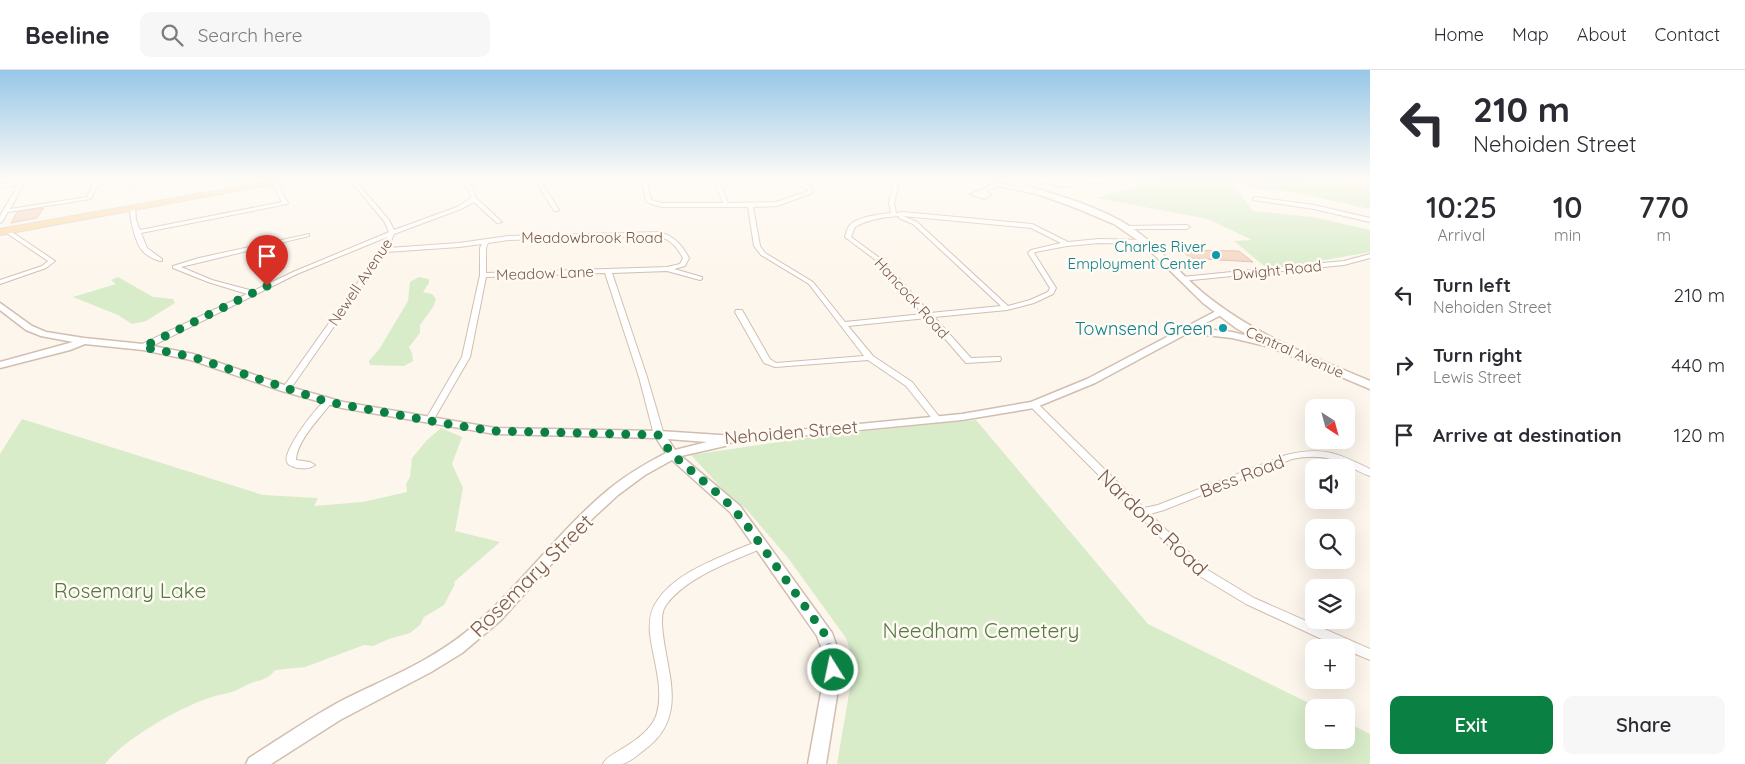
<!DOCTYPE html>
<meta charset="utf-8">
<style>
:root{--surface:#fff;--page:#f7f7f7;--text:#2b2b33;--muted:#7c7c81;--line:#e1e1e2;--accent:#0b8043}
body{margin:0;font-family:Quicksand,sans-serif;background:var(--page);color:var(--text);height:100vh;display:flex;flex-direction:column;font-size:19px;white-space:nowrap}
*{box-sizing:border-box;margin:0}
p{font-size:16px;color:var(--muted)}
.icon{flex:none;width:28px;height:28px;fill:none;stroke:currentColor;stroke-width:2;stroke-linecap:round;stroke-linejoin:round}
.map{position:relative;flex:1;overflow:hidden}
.panel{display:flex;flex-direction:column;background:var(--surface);width:375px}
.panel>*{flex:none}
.hud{background:#fff;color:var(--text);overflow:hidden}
.needle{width:32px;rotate:144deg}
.tools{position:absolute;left:1305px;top:329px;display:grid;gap:10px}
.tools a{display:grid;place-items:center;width:50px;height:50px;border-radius:10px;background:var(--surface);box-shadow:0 5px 20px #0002;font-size:25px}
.pin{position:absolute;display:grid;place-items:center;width:42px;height:42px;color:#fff;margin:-51px -21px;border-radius:50% 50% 50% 0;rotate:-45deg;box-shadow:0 0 5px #0007}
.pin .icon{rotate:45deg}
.me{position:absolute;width:55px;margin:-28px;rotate:350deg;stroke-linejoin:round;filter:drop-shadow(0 0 4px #0008)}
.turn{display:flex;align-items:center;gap:18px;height:105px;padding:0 20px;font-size:22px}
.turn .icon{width:65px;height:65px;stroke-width:2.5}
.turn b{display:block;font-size:35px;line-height:42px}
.eta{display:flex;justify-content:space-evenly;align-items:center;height:85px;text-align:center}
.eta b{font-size:30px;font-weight:600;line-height:35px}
.cta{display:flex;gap:10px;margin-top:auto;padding:10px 20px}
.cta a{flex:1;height:58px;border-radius:10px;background:var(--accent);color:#fff;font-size:20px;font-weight:600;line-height:58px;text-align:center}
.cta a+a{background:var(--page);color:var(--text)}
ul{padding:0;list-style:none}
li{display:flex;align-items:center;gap:15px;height:70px;padding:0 20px}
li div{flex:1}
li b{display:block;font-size:19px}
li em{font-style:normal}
header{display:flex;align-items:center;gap:30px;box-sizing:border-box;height:70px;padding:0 25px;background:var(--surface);border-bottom:1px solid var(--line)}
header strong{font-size:24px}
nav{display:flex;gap:28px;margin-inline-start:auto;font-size:18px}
.search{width:350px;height:45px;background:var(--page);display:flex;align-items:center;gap:12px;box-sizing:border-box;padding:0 18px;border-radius:10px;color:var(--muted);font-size:19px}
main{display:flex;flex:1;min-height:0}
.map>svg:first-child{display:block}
.green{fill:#d8ecc9}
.building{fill:#f3d5c3;stroke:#e6bba3}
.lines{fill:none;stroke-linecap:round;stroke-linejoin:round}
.minor-casing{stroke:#d1beb0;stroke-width:2}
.tertiary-casing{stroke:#d1beb0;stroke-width:3}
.secondary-casing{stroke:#d6c0b0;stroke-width:3}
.primary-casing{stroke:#dad1cd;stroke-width:2}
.minor{fill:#fff;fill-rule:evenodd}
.tertiary{fill:#fff;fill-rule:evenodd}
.secondary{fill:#fff;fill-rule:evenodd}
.primary{fill:#fbd9a5;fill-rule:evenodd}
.route{stroke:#0b8043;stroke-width:9;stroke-dasharray:0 16.2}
.culture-dot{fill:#0f9aa8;stroke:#fffaf3;stroke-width:2}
.labels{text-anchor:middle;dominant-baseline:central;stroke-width:5;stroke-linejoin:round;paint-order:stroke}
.far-street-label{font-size:15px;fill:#7a5c4d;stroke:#fffaf3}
.far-culture-label{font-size:15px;fill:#0d838f;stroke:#fffaf3;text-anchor:end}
.culture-label{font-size:18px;fill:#0d838f;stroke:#fffaf3;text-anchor:end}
.street-label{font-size:18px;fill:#7a5c4d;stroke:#fffaf3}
.near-street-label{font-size:21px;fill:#7a5c4d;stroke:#fffaf3}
.near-park-label{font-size:21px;fill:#537a41;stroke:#fffaf3}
</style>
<header>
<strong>Beeline</strong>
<div class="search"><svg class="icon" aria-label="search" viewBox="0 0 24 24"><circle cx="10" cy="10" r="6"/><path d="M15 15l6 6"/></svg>Search here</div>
<nav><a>Home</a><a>Map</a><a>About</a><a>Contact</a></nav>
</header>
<main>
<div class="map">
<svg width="1370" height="694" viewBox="0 0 1370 694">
<rect width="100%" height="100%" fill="#fdf6ec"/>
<g class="green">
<polygon points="1158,108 1285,108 1370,117 1370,139 1294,122 1235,116 1253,141 1313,147 1370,160 1370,182 1269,200 1234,171 1252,170 1208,149 1097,128 1162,110"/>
<polygon points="118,207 153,227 173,229 175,233 146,251 132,254 118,245 73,227 116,214 111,210"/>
<polygon points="419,207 429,209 429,213 423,222 432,224 436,229 433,237 420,255 420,263 409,277 412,283 413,291 404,296 370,295 369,291 380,278 408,231 410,212"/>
<path d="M22,349L263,425L318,428L314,436L363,432L407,422L406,414L410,407L412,388L427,370L441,358L462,367L452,394L463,418L455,461L500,472L454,512L455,514L444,535L424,547L420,555L410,563L389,569L373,576L364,575L305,597L275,600C268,610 259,610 249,614C244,616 240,619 235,621C226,624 217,625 209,628C180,637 123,670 105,694H0V384Z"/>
<polygon points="976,350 1148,554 1317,637 1314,638 1314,670 1346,670 1346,652 1370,664 1370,694 837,694 851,612 853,591 846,568 788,488 747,440 723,420 691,385 826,365"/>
</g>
<g class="building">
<polygon points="44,138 37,148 11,153 17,142"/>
<polygon points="1181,180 1239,181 1253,192 1190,188"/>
</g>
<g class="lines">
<g class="minor-casing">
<g id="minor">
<polygon points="44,108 59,108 24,114 10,139 87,127 93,114 103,111 106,108 111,108 107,113 97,116 91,129 8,142 2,152 0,153 0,146 18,115 0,118 0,114 20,112 23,109 25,111"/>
<polygon points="134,108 139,108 139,117 136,119 133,117"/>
<path d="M348,108H353L389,150L394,160L457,137L471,128L469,120L458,108H463L474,120L476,128L502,152L497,153L474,132L461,139L394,164L388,178L459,173L508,166L660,162C675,167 682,175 689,188L685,196L674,199L702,207V209L700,210L667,201L612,203L647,307L664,365L662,367L659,368L654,365L639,307L605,203L486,207L470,287L434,349L430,352L427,351L426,349L462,287L480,205V178L482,174L459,177L386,182L289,321H283L282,319L381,180L387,167L297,204L146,279H140L139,277L140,275L247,224L208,212L173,198V196L199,188L309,164V166L181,197L212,210L253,221L293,202L389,162L384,151ZM659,166C671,170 677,177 683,188L680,194L667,197L486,203V178L488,173L508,170Z"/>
<polygon points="534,108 539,108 559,140 558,141 554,141"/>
<path d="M641,108H646L651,130L662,133H723L713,108H718L728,133L776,132L808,121V120L788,108H794L813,118L812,123L777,136L753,137L760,176L765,183L813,212L845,252L923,244L877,191L845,167C846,164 847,158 850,155C857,147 881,144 891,143L889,133L893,114L890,108H895L899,114L894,133L896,143L903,142L1032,154L1068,172L1099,169L1146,170L1149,172L1146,174L1099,173L1067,176L1035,182L1034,183L1056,218L1053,224L1034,233L1007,240L934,247L971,288L997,287H1000L1001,289L1000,291L966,293L927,248L848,256L873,286L912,312L941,349L937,352L934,351L906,316L868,290L775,297L764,293L735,242L736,240H742L770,289L776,293L864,286L809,214L761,185L754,176L748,137H662L651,134L646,131ZM899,146V148L913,154L1001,236L930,243L881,189L851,167L855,157C869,149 883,147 899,146ZM903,146L1031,158L1061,173L1031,180L1028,183L1050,218L1048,222L1030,230L1008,236L917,152Z"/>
<polygon points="964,108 975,108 1043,123 1040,125 998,116 986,121 991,125 984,129 970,124 993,115"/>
<polygon points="1028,108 1038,108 1063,113 1089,109 1112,108 1113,110 1107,113 1089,113 1063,117"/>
<path d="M278,110L281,112L279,116L288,133L287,134L141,163L147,178L162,189V191C156,191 145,185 141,179C135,171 129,145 130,136L135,137L136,150L140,160L282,132L273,116L276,111Z"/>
<polygon points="1255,127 1314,135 1370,148 1370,152 1314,139 1253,130 1253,128"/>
<polygon points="1127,156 1187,155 1190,157 1187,159 1125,159 1124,158"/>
<polygon points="5,160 9,160 55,191 46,198 0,214 0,210 42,196 48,191 5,162"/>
<polygon points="1370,184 1370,188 1344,195 1182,211 1179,209 1182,207 1344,191"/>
<path d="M328,329L332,332C320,348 297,370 296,390L310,392L315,395C311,398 306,399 300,398C297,398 288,396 287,392C282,382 318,333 328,329Z"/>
<path d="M1034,332L1037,333L1144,438L1158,435L1286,385C1322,376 1338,383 1370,399V406C1363,404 1356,400 1349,396C1329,386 1313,385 1292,389L1164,440L1150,444L1206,499L1254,528L1370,579V590L1346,580V578H1341L1246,534L1198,505L1031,337L1030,335L1031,333Z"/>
<path d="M761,470L765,471L766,474L765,477C733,491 687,506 666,535C662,541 662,547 662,554C664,597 690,643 648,677C641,682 631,692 622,694C617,694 609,694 603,694C606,687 614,684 620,680C634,672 653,659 657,643C664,618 653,589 650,564C649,552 650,541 657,531C674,505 709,492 736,480C744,477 753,473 761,470Z"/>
</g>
</g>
<g class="tertiary-casing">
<path id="tertiary" d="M0,233L32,256L46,262L84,268L143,274L193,284L290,317L343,332L495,358L659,361L735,366L962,344L1031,332L1087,309L1220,239L1225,242L1223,244L1196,258L1232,262L1277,273L1279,275L1274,278L1232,268L1188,263L1095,313L1034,338L962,350L727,373L725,376L681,386L740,436L832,563L840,585L841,601L826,694H808L825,601L824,585L817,566L730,442L672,390L645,405L618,425L593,448L501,550L462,583L431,602L340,650L271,694H246L249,688C279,669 308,649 339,632C382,610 428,593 466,562C518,520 556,463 608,420C626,405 645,394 666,383L656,368L495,364L342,338L282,321L191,290L143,280L85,274L70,280L0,298V292L73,272L41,266L26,260L0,240ZM668,369L707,372L675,380Z"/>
</g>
<g class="secondary-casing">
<path id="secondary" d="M992,108H1003C1041,121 1085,131 1121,151C1157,171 1179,206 1212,230C1262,268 1313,287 1370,311V319L1270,277L1236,258L1203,233L1143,174L1114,154L1076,138Z"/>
</g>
<g class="primary-casing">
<polygon id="primary" points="287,108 306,108 0,165 0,159"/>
</g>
<use href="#minor" class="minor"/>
<use href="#tertiary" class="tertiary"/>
<use href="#secondary" class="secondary"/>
<use href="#primary" class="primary"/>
</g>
<linearGradient id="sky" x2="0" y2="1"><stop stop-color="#97c7e8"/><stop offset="0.53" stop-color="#fefbf6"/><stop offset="1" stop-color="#fefbf6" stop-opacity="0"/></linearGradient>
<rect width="1370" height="205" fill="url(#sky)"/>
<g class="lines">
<polyline class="route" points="267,216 143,277 193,287 328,332 453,355 495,361 658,365 672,384 724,429 743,450 824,563 832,586 833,600"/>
</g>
<g class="culture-dot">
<circle cx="1216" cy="185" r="5"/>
<circle cx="1223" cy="258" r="5"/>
</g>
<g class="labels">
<g class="far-street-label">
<text x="592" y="167">Meadowbrook Road</text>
<text transform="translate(1277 200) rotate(-6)">Dwight Road</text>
<text transform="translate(545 203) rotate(-2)">Meadow Lane</text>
<text transform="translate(360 212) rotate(-56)">Newell Avenue</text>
<text transform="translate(912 228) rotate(48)">Hancock Road</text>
<text transform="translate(1295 282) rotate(24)">Central Avenue</text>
</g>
<g class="far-culture-label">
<text x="1206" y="176">Charles River<tspan x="1206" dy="17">Employment Center</tspan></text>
</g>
<g class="culture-label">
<text x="1213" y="258">Townsend Green</text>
</g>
<g class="street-label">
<text transform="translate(791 362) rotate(-5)">Nehoiden Street</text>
<text transform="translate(1242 406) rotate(-21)">Bess Road</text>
</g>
<g class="near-street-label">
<text transform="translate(1153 452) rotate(44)">Nardone Road</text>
<text transform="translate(531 505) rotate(-45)">Rosemary Street</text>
</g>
<g class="near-park-label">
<text x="130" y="520">Rosemary Lake</text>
<text x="981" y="560">Needham Cemetery</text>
</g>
</g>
</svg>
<div class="tools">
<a><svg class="needle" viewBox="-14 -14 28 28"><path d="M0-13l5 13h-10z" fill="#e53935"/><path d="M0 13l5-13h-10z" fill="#7c7c81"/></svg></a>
<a><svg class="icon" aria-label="sound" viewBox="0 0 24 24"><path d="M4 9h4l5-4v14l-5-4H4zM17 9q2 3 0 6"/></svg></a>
<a><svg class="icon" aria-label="search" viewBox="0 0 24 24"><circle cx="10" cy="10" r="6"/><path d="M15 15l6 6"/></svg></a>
<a><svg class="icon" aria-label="layers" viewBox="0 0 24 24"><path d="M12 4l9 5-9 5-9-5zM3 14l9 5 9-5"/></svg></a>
<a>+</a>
<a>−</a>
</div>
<div class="pin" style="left:267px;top:216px;background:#d93025"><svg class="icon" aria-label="arrive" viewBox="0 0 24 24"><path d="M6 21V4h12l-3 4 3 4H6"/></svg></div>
<svg class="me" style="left:833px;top:600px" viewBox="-20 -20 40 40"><circle r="17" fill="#0b8043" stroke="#fff" stroke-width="3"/><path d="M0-11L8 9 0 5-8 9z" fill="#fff"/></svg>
</div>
<section class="panel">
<div class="hud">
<div class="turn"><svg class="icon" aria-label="left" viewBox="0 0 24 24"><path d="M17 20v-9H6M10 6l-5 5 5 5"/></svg><div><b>210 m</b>Nehoiden Street</div></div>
</div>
<div class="eta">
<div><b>10:25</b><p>Arrival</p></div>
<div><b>10</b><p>min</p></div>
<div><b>770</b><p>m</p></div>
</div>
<ul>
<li><svg class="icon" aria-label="left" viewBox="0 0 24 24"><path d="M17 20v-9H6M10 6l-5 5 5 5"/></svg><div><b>Turn left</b><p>Nehoiden Street</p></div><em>210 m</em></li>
<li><svg class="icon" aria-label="right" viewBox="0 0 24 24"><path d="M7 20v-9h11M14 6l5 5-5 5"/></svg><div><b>Turn right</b><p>Lewis Street</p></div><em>440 m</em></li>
<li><svg class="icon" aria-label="arrive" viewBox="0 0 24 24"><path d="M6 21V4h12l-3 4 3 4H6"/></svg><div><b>Arrive at destination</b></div><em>120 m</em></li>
</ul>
<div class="cta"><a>Exit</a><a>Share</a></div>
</section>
</main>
